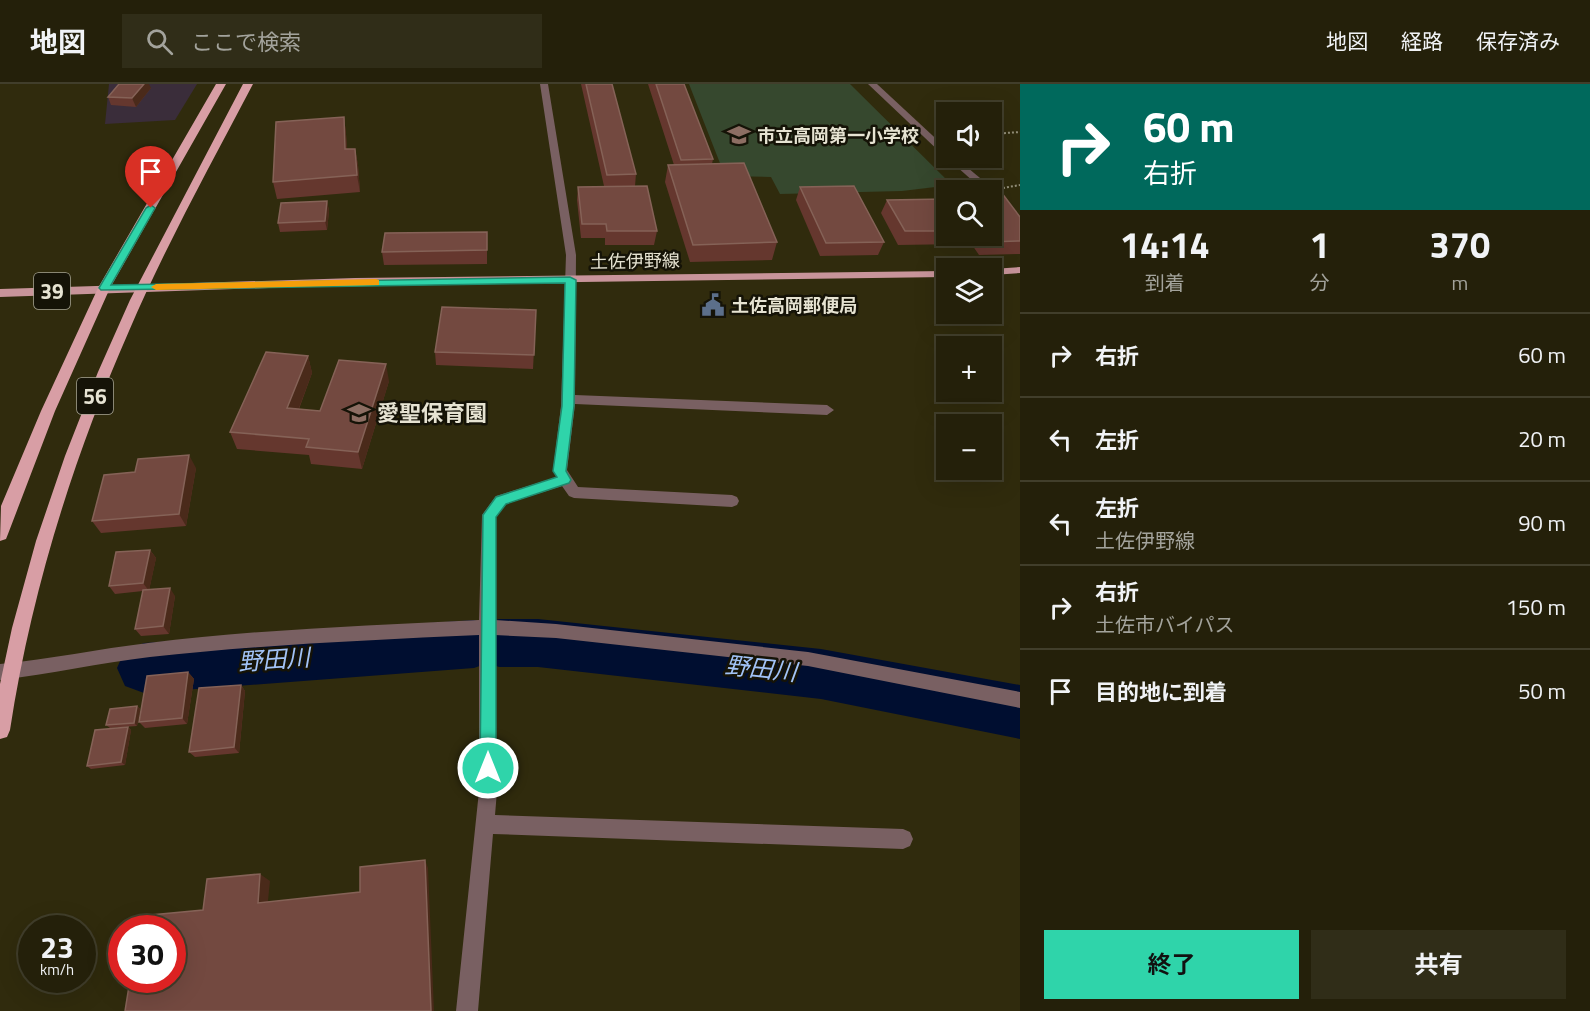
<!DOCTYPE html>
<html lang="ja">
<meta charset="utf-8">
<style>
:root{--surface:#24200a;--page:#302d18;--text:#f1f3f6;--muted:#a3a39c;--line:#413e2b;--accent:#2fd4aa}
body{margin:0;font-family:"Titillium Web","Noto Sans JP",sans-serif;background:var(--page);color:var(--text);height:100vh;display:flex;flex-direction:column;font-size:22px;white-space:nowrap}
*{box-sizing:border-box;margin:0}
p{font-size:20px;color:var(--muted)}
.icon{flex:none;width:33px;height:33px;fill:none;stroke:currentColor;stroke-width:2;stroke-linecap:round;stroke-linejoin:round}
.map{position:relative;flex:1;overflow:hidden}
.sheet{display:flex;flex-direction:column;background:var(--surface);width:570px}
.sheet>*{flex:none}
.banner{background:#00695c;color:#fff;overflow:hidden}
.controls{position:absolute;left:936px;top:18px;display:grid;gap:12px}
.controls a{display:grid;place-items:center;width:66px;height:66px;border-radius:0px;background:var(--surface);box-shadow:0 6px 24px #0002,0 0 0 2px var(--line);font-size:30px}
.speed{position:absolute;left:18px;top:831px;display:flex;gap:12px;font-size:30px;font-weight:700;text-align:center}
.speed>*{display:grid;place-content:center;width:78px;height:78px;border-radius:50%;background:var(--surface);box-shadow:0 6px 24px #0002,0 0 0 2px var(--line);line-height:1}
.speed small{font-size:15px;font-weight:400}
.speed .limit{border:9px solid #d22;background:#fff;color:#111}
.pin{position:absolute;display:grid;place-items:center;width:51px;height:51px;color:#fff;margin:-62px -26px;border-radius:50% 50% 50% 0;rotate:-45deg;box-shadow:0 0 6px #0007}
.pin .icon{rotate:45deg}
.me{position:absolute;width:66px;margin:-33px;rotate:0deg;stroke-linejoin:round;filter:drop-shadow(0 0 4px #0008)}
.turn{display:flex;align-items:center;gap:21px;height:126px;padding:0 24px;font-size:27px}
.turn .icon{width:78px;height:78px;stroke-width:2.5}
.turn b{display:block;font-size:42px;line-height:51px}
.eta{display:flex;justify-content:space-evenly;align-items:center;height:102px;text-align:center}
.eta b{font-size:36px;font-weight:700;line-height:42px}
.button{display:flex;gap:12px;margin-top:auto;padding:12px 24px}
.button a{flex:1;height:69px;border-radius:0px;background:var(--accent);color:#111;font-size:24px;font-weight:700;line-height:69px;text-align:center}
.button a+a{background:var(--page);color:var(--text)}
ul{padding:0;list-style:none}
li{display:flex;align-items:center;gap:18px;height:84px;padding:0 24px;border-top:2px solid var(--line)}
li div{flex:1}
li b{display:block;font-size:22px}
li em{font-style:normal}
header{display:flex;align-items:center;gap:36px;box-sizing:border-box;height:84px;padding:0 30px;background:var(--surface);border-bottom:2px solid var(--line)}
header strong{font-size:28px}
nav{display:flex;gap:33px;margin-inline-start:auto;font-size:21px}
.search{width:420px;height:54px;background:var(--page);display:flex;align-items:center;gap:15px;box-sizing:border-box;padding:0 21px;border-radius:0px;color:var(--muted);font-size:22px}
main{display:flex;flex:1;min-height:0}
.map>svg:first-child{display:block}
.commercial{fill:#3a2d3a}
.green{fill:#36482e}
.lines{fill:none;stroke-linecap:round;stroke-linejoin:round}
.river{fill:#000e30;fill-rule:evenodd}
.path{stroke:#938f79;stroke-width:2;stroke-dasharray:2 2;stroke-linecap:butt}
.minor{fill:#796062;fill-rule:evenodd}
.primary{fill:#c8949a;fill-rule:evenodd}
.trunk{fill:#d89ea5;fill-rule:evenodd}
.wall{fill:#65372e}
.shaded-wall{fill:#4a2a1a}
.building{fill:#734940;stroke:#856257;stroke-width:1.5}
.route{fill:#2fd4aa;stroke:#1f8a6e;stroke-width:1.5}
.slow{fill:#f59e0b}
.labels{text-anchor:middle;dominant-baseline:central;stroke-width:5;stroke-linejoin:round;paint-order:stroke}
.far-poi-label{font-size:18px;font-weight:bold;fill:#e6e3d2;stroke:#151307;text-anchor:start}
.far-street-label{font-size:18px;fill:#e6e3d2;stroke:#151307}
.shield{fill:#151307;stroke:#a7a595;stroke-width:1.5}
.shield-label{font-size:21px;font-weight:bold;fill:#e6e3d2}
.poi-label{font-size:22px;font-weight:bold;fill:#e6e3d2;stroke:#151307;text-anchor:start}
.water-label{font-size:24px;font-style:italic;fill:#a2c3f7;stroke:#151307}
</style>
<header>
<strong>地図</strong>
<div class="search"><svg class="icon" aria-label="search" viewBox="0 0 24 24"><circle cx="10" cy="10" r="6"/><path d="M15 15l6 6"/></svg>ここで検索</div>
<nav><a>地図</a><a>経路</a><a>保存済み</a></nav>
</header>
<main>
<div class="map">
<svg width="1020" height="927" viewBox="0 0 1020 927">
<rect width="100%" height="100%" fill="#302b0d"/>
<polygon class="commercial" points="109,0 197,0 175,36 105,40"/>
<polygon class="green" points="689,0 850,0 952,101 902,107 780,110 771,93 725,92"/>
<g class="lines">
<polygon class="river" points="499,535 538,535 821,565 1020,601 1020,655 821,615 538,583 499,583 488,579 474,584 144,609 125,602 117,584 125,566 144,559 474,536 485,540"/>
<g class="path">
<polyline points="992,50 1020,48"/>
<polyline points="1003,104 1020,101"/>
</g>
<g class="minor">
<path d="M540,0H548L576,171L575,311L827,321L834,326L827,331L575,320L567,386L578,403L732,411L737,413L739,417L737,421L732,423L574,414L569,412L562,402L506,420L496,432L495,536L556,540L808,568L1020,608V624L808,582L556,554L495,551L497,707L495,731L903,745L910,748L913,755L910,762L903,765L493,750L478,927H456L479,707V551C369,556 259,561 150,573C100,579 50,590 0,596V580C50,575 99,565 148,559C258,545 369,542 479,536L482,431L496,412L557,393L553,387L561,322L566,171Z"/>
<polygon points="868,0 877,0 946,64 946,72 943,71"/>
<polygon points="947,74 956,74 992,104 992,108 983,106"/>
</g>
<g class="primary">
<polygon points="1020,183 1020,189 992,191 992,185"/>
<polygon points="946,187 946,193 355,201 0,213 0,205 355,194"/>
</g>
<g class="trunk">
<polygon points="216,0 226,0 110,204 55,327 8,450 6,455 0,457 1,422 41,327 98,204"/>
<path d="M243,0H253C210,82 165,163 129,247C73,374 31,509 10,646L7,653L0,655V600L12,544L36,457L65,372L98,288L130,216Z"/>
</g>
</g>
<g class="wall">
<polygon points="581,0 612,0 636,90 635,102 657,147 654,161 605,161 605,154 581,154 577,116 578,103 604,102"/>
<polygon points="648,0 684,0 713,75 712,80 777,158 772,176 690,178 665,98 668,81 674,81"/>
<polygon points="151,4 136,23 111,21 108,13"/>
<polygon points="344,33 346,50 347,65 355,65 358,81 360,108 277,115 273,98"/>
<polygon points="995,100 1020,133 1020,170 979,171 966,152 992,152 992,106 946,106 946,152 966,152 961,160 898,161 881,129 887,116 942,115 949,102"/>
<polygon points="800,103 884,158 878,171 820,172 796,116"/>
<polygon points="327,117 329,127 327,146 280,148 278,139"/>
<polygon points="487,148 487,180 384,181 382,168"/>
<polygon points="536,226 533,285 436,281 435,268"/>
<polygon points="308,272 312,289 299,325 320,327 389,297 362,385 311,380 309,371 237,365 230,348"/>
<polygon points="196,384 186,442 101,449 92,437"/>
<polygon points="150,466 156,474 149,506 175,512 169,550 141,552 135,545 143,507 115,510 109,502"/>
<polygon points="188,588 194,595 187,640 145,644 139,638"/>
<polygon points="241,601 245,607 239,669 195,673 189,668"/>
<polygon points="137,622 140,625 137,642 110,644 106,641"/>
<polygon points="128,643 131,646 125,681 91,685 87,682"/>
</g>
<g class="shaded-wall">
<polygon points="144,0 149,0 151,4 136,23 132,14"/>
<polygon points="344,33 346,50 348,82 345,65"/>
<polygon points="355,65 358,81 360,108 357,91"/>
<polygon points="327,117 329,127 327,146 325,137"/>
<polygon points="308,272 312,289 293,340 287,324"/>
<polygon points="386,280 389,297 362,385 358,368"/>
<polygon points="189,371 196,384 186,442 179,430"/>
<polygon points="150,466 156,474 149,507 143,499"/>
<polygon points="170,504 175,512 169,550 163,542"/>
<polygon points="188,588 194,595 187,640 182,634"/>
<polygon points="241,601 245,607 239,669 234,663"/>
<polygon points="137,622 140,625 137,642 134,639"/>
<polygon points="128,643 131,646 125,681 121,678"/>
<polygon points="425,776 428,784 434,927 431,927"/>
<polygon points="260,790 270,797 267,826 258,819"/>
</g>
<g class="building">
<polygon points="119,0 144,0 132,14 108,13"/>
<polygon points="586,0 612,0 636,90 607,91"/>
<polygon points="656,0 684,0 713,75 681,76"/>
<polygon points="344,33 345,65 355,65 357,91 273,98 276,38"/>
<polygon points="744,79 777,158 693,161 668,81"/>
<polygon points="995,100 1020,133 1020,157 987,158 983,152 992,152 992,106 952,106 949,102"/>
<polygon points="647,102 657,147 607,147 606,140 582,140 578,103"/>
<polygon points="854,102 884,158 826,159 800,103"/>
<polygon points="946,115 946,147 905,147 887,116"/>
<polygon points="327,117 325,137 278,139 281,119"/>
<polygon points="487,148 487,166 382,168 385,149"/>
<polygon points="442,223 536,226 534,271 435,268"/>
<polygon points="266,268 308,272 287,324 320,327 339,276 386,280 358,368 306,363 309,355 230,348"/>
<polygon points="189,371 179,430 92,437 104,391 135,388 138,375"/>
<polygon points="150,466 143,499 109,502 116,468"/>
<polygon points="170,504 163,542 135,545 143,506"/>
<polygon points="188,588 182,634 139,638 147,592"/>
<polygon points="241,601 234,663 189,668 199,604"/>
<polygon points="137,622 134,639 106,641 110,625"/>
<polygon points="128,643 121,678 87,682 95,646"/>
<polygon points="425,776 431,927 125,927 130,896 172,896 172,844 138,844 140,832 203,826 207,795 260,790 258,819 360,808 360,783"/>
</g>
<polygon class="route" points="151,121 155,124 111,201 570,193 576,196 574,322 566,387 571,396 569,399 506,420 496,433 496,684 494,689 488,692 482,689 480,684 483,431 496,413 557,393 553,387 562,322 565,199 101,206 99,204 146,124"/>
<polygon class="slow" points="376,195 379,196 379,201 156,206 151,203 156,200"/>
<defs>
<g id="school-bare" transform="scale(1.8)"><path d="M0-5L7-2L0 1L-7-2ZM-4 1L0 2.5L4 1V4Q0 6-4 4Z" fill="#8d6e63" stroke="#151307" stroke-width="2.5" paint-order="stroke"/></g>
<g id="civic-bare" transform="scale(1.8)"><path d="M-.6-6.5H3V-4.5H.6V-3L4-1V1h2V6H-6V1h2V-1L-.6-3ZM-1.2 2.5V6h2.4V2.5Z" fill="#5c6f8a" stroke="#151307" stroke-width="2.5" paint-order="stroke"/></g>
</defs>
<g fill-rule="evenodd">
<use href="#school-bare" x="739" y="51"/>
<use href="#civic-bare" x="713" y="221"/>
<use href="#school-bare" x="359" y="329"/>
</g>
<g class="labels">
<g class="far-poi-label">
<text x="757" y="51">市立高岡第一小学校</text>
<text x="731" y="221">土佐高岡郵便局</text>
</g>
<g class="far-street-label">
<text transform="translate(635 177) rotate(-1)">土佐伊野線</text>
</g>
<g class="shield">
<rect x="34" y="189" width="36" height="36" rx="4.5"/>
<rect x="77" y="294" width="36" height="36" rx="4.5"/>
</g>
<g class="shield-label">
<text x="52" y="207">39</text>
<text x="95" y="312">56</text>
</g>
<g class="poi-label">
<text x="377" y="329">愛聖保育園</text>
</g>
<g class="water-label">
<text transform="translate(274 575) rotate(-4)">野田川</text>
<text transform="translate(761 584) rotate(6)">野田川</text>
</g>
</g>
</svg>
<div class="controls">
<a><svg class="icon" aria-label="sound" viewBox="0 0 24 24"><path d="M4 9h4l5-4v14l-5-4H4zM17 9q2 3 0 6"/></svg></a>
<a><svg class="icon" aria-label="search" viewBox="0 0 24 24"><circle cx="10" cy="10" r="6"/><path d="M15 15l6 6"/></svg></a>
<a><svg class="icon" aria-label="layers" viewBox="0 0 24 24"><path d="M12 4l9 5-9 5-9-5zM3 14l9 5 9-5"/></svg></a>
<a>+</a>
<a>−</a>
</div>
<div class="speed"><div>23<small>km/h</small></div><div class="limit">30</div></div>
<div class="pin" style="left:151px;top:124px;background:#d93025"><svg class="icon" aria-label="arrive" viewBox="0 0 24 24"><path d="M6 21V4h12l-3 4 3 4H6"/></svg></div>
<svg class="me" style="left:488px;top:684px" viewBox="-20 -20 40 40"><circle r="17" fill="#2fd4aa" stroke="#fff" stroke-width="3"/><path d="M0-11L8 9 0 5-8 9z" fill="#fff"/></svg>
</div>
<section class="sheet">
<div class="banner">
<div class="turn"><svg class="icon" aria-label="right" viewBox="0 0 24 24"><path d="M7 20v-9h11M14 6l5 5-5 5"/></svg><div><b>60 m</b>右折</div></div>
</div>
<div class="eta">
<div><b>14:14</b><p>到着</p></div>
<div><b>1</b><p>分</p></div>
<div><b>370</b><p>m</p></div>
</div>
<ul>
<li><svg class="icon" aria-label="right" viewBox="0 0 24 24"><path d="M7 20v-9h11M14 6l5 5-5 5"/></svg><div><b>右折</b></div><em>60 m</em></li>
<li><svg class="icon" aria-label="left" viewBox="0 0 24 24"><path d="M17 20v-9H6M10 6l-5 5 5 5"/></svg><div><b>左折</b></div><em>20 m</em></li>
<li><svg class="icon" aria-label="left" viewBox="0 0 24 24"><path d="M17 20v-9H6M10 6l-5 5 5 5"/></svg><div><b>左折</b><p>土佐伊野線</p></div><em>90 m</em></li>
<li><svg class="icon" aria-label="right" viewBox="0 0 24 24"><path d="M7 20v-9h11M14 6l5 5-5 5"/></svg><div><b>右折</b><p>土佐市バイパス</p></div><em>150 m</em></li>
<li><svg class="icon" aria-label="arrive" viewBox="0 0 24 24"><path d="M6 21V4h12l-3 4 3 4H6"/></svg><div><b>目的地に到着</b></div><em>50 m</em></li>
</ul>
<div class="button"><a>終了</a><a>共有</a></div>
</section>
</main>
